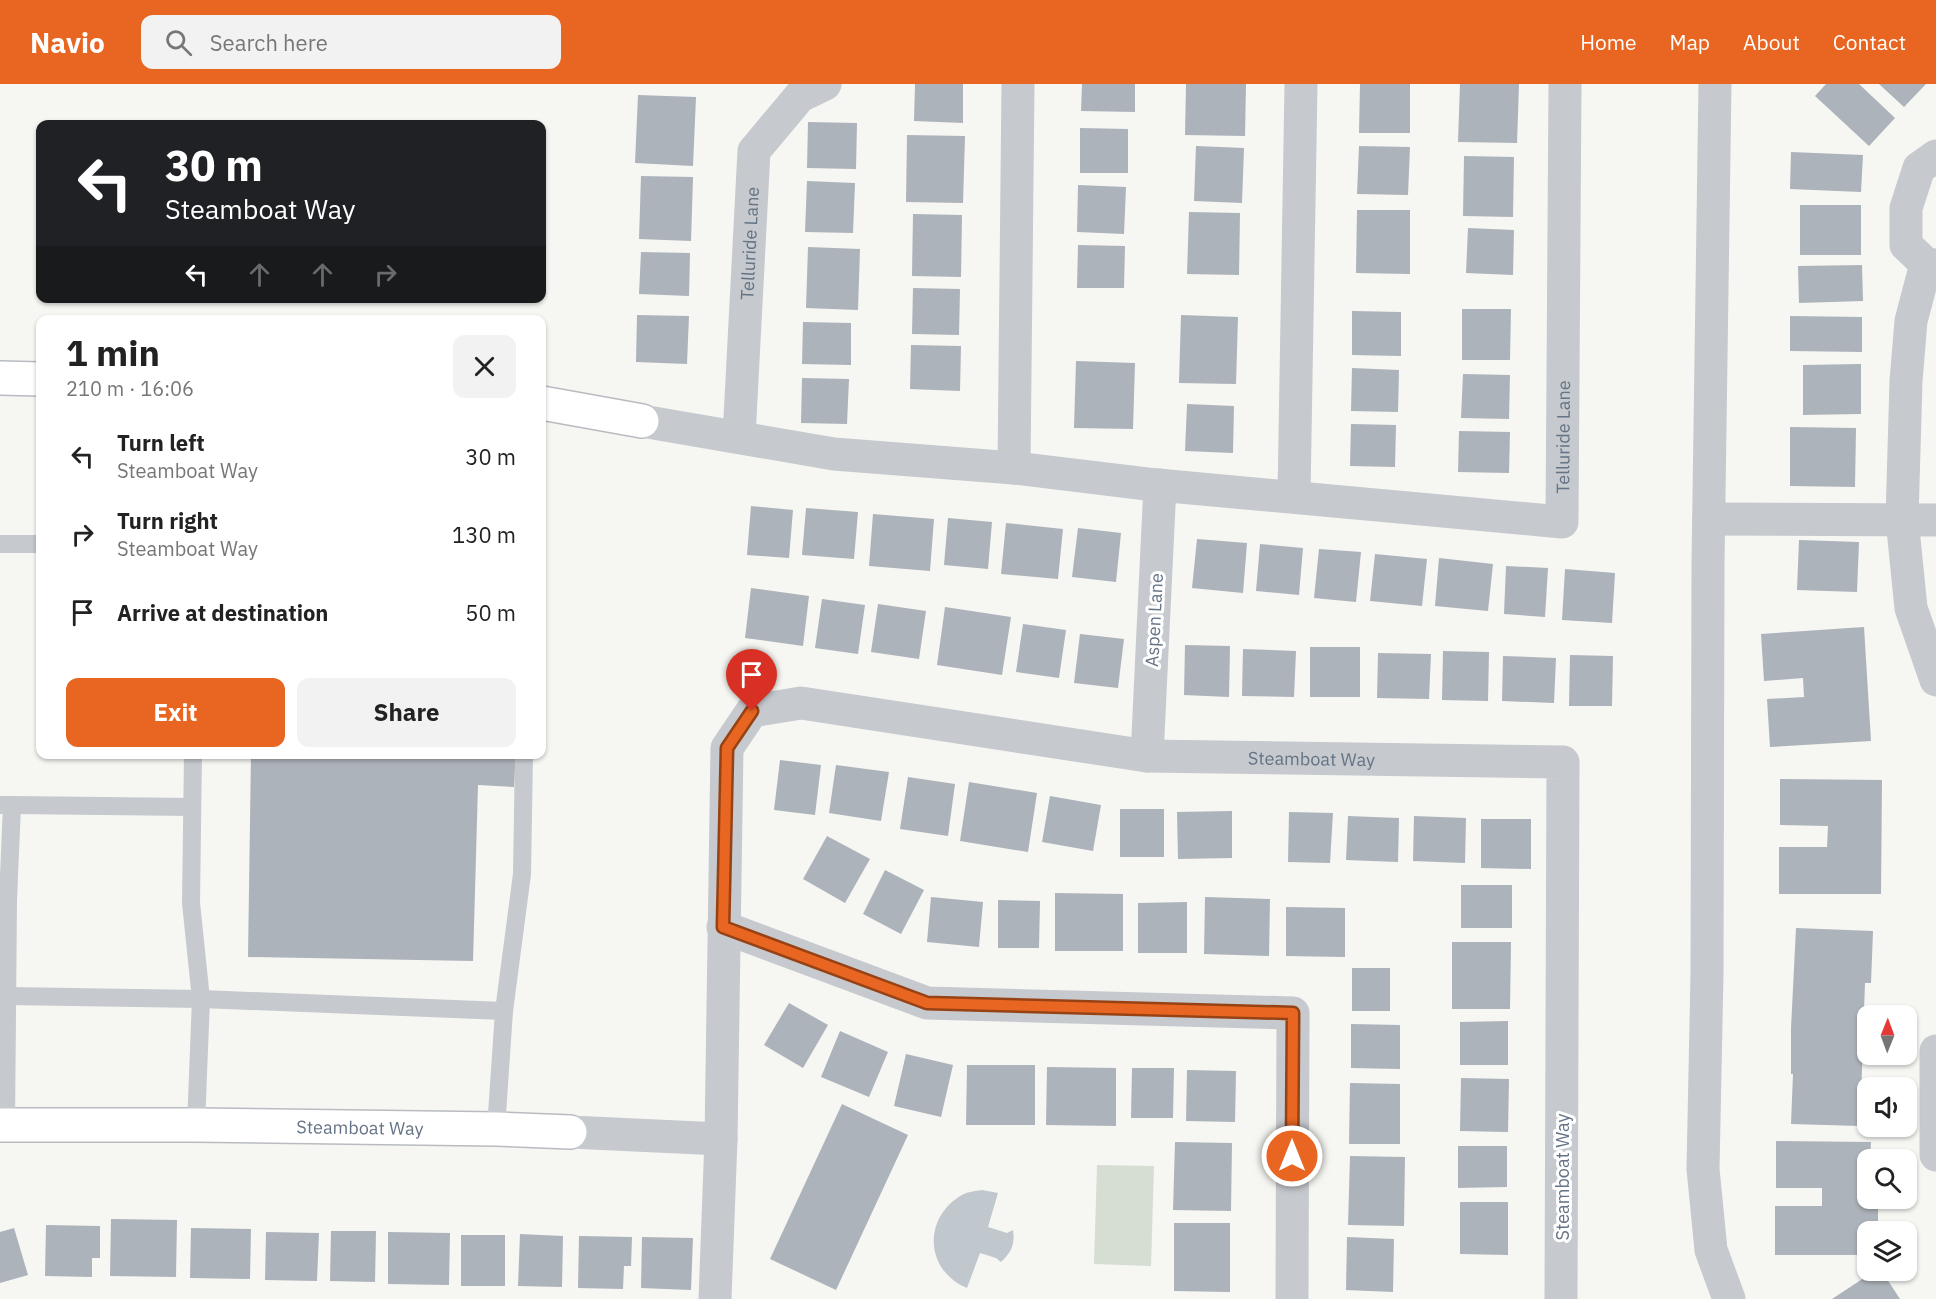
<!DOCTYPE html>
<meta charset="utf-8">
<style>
:root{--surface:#fff;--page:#f2f2f2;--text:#222;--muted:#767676;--accent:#e86621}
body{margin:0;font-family:"IBM Plex Sans",sans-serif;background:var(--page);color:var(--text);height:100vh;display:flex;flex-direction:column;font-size:22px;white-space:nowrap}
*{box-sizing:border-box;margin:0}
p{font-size:20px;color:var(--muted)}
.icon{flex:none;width:33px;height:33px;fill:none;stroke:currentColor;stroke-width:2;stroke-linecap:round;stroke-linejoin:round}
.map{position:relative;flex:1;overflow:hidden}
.drawer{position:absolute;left:36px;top:231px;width:510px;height:444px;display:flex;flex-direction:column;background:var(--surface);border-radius:12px;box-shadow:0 2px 4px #0004}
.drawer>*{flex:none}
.banner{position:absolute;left:36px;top:36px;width:510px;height:183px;border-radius:12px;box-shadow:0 2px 4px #0004;background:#202124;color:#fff;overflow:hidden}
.needle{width:39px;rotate:1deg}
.controls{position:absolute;left:1857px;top:921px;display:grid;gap:12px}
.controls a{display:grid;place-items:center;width:60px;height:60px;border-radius:12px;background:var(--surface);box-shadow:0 2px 4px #0004;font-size:30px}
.pin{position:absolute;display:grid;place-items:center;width:51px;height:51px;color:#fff;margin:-62px -26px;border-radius:50% 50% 50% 0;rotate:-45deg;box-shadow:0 0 6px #0007}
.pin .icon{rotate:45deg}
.me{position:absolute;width:66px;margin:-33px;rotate:0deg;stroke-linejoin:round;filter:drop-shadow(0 0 4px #0008)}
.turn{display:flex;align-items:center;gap:21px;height:126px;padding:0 30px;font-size:27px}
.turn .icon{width:78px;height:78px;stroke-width:2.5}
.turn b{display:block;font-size:42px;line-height:51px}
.lanes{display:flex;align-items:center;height:57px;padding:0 30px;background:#0003;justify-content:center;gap:30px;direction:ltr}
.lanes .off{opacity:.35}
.round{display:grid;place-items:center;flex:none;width:63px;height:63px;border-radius:12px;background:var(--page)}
.headline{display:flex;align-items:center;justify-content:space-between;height:102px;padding:0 30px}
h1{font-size:36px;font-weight:700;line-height:45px}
.action{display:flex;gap:12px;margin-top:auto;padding:12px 30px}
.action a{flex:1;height:69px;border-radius:12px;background:var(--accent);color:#fff;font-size:24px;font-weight:700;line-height:69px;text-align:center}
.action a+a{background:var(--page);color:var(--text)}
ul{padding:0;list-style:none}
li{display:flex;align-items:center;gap:18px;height:78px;padding:0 30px}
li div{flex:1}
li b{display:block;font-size:22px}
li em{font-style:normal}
header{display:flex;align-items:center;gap:36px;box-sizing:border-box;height:84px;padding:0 30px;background:var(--accent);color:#fff}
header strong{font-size:28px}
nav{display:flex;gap:33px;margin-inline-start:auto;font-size:21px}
.search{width:420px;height:54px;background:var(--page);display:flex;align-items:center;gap:15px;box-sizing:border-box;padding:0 21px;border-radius:12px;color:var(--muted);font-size:22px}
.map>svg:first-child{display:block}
.green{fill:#d6ded4}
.water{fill:#c0c8ce}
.building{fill:#adb3ba}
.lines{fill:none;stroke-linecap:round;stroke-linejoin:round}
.secondary-casing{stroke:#b8bcc1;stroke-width:36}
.lane{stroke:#c6c9cd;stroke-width:18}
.street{stroke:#c6c9cd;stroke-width:33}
.secondary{stroke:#fff;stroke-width:33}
.route-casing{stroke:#974215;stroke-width:15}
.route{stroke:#e86621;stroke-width:10}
.labels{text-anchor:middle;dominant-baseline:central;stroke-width:6;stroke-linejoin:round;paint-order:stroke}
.street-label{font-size:18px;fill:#647385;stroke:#fff}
</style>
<header>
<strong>Navio</strong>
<div class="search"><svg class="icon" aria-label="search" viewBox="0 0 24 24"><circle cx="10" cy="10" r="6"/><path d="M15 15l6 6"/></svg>Search here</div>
<nav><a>Home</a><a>Map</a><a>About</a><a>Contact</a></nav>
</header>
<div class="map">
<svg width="1936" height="1215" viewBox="0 0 1936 1215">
<rect width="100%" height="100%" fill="#f6f6f3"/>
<polygon class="green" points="1097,1081 1154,1082 1151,1182 1094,1180"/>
<path class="water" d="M982,1106L998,1109L988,1143L1007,1149L1013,1146C1015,1160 1012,1168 1001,1178L996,1174L980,1169L967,1204C926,1187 922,1136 960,1112C966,1108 975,1107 982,1106Z"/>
<g class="building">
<polygon points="915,0 963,0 963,39 914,37"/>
<polygon points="1082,0 1135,0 1135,28 1081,27"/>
<polygon points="1186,0 1246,0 1245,52 1185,51"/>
<polygon points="1360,0 1410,0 1410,49 1359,49"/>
<polygon points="1460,0 1519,0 1517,59 1458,58"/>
<polygon points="1826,0 1859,0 1895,34 1869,62 1815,12"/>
<polygon points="1879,0 1926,0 1904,23"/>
<polygon points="638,11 696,13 693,82 635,79"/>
<polygon points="808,38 857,39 856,85 807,84"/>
<polygon points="1080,44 1128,45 1128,89 1080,89"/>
<polygon points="907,51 965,52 963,119 906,118"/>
<polygon points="1196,62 1244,64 1242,119 1194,117"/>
<polygon points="1359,62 1410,63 1408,111 1357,110"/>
<polygon points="1791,68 1863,71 1861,108 1790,105"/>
<polygon points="1464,72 1514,73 1513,133 1463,132"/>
<polygon points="641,92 693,93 691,157 639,155"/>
<polygon points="807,97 855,99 853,149 805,148"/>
<polygon points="1078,101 1126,103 1124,150 1077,148"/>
<rect x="1800" y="121" width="61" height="50"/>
<polygon points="1357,126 1410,126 1410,190 1356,189"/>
<polygon points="1189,128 1240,129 1239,191 1187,190"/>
<polygon points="913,130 962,131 961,193 912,192"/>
<polygon points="1468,144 1514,146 1513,191 1466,189"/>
<polygon points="1078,161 1125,162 1124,204 1077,204"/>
<polygon points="808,163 860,165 858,226 806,224"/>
<polygon points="641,168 690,169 689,212 639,210"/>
<polygon points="1862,181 1863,217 1799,219 1798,182"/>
<polygon points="913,204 960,205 959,251 912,250"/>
<polygon points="1462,225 1511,225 1510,276 1462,276"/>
<polygon points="1352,227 1401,228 1401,272 1352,271"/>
<polygon points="637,231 689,232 687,280 636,278"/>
<polygon points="1181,231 1238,233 1236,300 1179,299"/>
<polygon points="1790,232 1862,233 1862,268 1790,267"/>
<polygon points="803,238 851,239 851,281 802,280"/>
<polygon points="911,261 961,262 960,307 910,305"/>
<polygon points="1076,277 1135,279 1133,345 1074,344"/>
<polygon points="1861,280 1861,330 1803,331 1803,281"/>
<polygon points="1352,284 1399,286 1398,328 1351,327"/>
<polygon points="1463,290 1510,291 1509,335 1461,334"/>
<polygon points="802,294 849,295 847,340 801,339"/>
<polygon points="1187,320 1234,322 1233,369 1185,367"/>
<polygon points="1351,340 1396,341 1395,383 1350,382"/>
<polygon points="1790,343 1856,344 1855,403 1790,402"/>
<polygon points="1459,347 1510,348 1509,389 1458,388"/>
<polygon points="751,422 793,426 789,474 747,471"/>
<polygon points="806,424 858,428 854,475 802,471"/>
<polygon points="873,430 934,435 930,487 869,482"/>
<polygon points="948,434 992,438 988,485 944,481"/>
<polygon points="1006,439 1063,445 1058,495 1001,490"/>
<polygon points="1078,444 1121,449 1116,498 1072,493"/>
<polygon points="1197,455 1247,459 1243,509 1192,504"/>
<polygon points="1799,456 1859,458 1857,508 1797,506"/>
<polygon points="1260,460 1303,464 1299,511 1256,507"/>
<polygon points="1319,465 1361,468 1356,518 1314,514"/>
<polygon points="1375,470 1427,475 1422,522 1370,517"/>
<polygon points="1439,474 1493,480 1488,527 1435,522"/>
<polygon points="1506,482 1548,484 1545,533 1504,530"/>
<polygon points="1565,485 1615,489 1612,539 1562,536"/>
<polygon points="751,504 809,512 803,562 745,554"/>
<polygon points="822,515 865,521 858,570 815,564"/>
<polygon points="878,520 926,527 919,575 871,568"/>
<polygon points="945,523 1011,533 1002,591 937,581"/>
<polygon points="1023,540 1066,546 1059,594 1016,588"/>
<polygon points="1864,543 1871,657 1770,663 1767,615 1804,613 1803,594 1764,597 1761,550"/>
<polygon points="1080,550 1124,555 1118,604 1074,599"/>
<polygon points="1185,561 1230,562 1229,613 1184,611"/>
<rect x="1310" y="563" width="50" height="50"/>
<polygon points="1243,565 1296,567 1294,613 1242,612"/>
<polygon points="1443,567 1489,568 1488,617 1442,616"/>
<polygon points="1378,569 1431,570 1429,615 1377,614"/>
<polygon points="1570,571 1613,572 1612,622 1569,622"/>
<polygon points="1503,572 1556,574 1554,619 1502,617"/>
<polygon points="251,670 516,670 514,703 478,701 473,877 248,873"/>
<polygon points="780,676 821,681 815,731 774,726"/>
<polygon points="836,681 889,688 881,737 829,729"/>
<polygon points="908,693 955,700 948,752 900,745"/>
<polygon points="1780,695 1882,696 1881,810 1779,810 1779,763 1827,763 1828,742 1780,741"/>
<polygon points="969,698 1037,709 1028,768 960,757"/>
<polygon points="1050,712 1101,721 1093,767 1042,758"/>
<rect x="1120" y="725" width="44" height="48"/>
<polygon points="1232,727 1232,774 1178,775 1177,728"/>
<polygon points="1289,728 1333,729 1330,779 1288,778"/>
<polygon points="1348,732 1399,734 1398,778 1346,776"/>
<polygon points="1414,732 1466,734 1465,779 1413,777"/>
<polygon points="1481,735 1531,735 1531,785 1481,784"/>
<polygon points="827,752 870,775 845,819 803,795"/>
<polygon points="885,786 924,806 901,850 863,830"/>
<rect x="1461" y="801" width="51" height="43"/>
<polygon points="1055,809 1123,810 1123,867 1055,867"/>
<polygon points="931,813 983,818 979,863 927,858"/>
<polygon points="1205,813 1270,815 1269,872 1204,870"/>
<polygon points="998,816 1040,817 1039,864 998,864"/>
<polygon points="1187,818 1187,869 1138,869 1138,819"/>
<polygon points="1286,823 1345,824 1345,873 1286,872"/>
<polygon points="1796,844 1873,847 1871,899 1865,899 1860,1042 1791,1040 1793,990 1791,990 1791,944"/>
<polygon points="1452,858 1511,858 1510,925 1452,925"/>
<rect x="1352" y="884" width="38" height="43"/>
<polygon points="789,919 828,941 803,984 764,961"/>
<polygon points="1508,937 1508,981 1460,981 1460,938"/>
<polygon points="1351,940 1400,941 1400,985 1351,984"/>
<polygon points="840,947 888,968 869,1013 821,993"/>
<polygon points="906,970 953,981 941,1033 894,1022"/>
<polygon points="967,981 1035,981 1035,1041 966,1041"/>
<polygon points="1047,983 1116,984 1116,1042 1046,1041"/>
<polygon points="1132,984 1174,984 1173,1034 1131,1034"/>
<polygon points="1187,986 1236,987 1235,1038 1186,1037"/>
<polygon points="1461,994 1509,995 1508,1048 1460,1047"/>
<polygon points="1350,999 1400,1000 1400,1060 1349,1060"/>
<polygon points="842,1020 908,1051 836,1206 770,1175"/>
<polygon points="1776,1057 1871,1058 1870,1076 1868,1076 1868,1114 1878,1114 1878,1148 1868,1148 1868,1171 1775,1171 1775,1122 1822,1122 1822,1104 1776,1104"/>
<polygon points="1175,1058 1232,1059 1231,1127 1173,1126"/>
<polygon points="1458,1062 1507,1062 1507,1103 1458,1104"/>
<polygon points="1350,1072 1405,1073 1404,1142 1348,1141"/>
<polygon points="1460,1118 1508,1118 1508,1171 1460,1170"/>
<polygon points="111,1135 177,1136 176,1193 110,1192"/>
<polygon points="1174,1139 1230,1139 1230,1208 1174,1207"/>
<polygon points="46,1141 100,1142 100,1174 92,1174 92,1193 45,1192"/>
<polygon points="14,1144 28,1191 0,1199 0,1148"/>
<polygon points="191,1144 251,1145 250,1195 190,1194"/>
<polygon points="331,1147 376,1147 375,1198 330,1197"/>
<polygon points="266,1148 319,1149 317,1197 265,1196"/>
<polygon points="388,1148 450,1149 449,1201 388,1200"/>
<polygon points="520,1150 563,1152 562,1203 518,1202"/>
<rect x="461" y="1151" width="44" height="51"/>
<polygon points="579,1152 632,1153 631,1182 624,1182 623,1205 578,1204"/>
<polygon points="642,1153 693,1154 691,1206 641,1204"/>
<polygon points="1347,1153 1394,1155 1393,1208 1346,1206"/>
<polygon points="1876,1186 1881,1186 1900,1215 1832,1215"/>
</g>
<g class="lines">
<g class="secondary-casing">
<g id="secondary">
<polyline points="0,294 40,295"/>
<polyline points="542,319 642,337"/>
<path id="s4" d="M0,1041H196L496,1045L570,1048"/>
</g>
</g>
<g class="lane">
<polyline points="0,460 40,460"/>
<polyline points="193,670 191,819 201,915 196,1041"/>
<polyline points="0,721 12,721 8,816 6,1041"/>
<polyline points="12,721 192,723"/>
<polyline points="7,912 201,915 504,927"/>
<polyline points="496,1045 504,927 522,790 524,670"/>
</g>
<g class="street">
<polyline points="1715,0 1708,480 1707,890 1703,1085 1711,1166 1729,1215"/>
<polyline points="1936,72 1919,84 1906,124 1906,161 1926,180 1936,181"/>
<polyline points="1926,180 1911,237 1906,297 1902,435 1911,524 1936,596"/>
<path id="s1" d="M642,337L834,370L1014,384L1147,400L1562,438L1565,0"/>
<path id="s2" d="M739,353L754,67L800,12L825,0"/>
<polyline points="1014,384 1018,0"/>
<polyline points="1294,412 1301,0"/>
<polyline points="1709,435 1936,436"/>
<polyline points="1147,672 1160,401"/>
<polyline points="723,843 927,919 1293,929 1292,1215"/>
<polyline points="1936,967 1936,1071"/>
<polyline points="570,1048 721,1055"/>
<path id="s3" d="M715,1215L721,1055L727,664L752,627L801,619L1147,672L1563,678L1561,1215"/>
</g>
<use href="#secondary" class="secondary"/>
</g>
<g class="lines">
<g class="route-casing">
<polyline id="route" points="752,627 727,664 723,843 927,919 1293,929 1292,1072"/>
</g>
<use href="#route" class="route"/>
</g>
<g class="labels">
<g class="street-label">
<text stroke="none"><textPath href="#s2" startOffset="194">Telluride Lane</textPath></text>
<text stroke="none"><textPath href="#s1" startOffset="1011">Telluride Lane</textPath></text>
<text transform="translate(1154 536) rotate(-87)">Aspen Lane</text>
<text stroke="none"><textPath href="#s3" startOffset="1160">Steamboat Way</textPath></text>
<text stroke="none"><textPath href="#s4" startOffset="360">Steamboat Way</textPath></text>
<text transform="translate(1562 1093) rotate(-90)">Steamboat Way</text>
</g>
</g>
</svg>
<div class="controls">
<a><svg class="needle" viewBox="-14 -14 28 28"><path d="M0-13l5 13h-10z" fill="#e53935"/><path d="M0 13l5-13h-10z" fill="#767676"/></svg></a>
<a><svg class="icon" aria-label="sound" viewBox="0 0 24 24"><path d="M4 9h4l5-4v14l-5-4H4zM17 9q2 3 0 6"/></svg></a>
<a><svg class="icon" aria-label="search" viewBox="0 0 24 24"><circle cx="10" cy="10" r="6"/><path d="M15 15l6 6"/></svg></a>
<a><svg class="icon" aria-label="layers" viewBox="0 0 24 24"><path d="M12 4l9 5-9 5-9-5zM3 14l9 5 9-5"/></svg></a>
</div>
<div class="pin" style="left:752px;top:627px;background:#d93025"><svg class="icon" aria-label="arrive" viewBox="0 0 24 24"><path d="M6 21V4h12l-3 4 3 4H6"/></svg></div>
<svg class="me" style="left:1292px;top:1072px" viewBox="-20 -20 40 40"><circle r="17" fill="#e86621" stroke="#fff" stroke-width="3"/><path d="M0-11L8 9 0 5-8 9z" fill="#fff"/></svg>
<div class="banner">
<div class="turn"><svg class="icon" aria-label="left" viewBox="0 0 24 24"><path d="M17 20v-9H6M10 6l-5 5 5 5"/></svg><div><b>30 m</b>Steamboat Way</div></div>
<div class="lanes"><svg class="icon" aria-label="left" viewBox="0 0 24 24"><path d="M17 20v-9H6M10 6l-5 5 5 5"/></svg><svg class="icon off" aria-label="ahead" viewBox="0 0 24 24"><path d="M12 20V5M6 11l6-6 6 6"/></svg><svg class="icon off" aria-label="ahead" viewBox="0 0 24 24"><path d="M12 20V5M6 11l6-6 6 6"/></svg><svg class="icon off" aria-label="right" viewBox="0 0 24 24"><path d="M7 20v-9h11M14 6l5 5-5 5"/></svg></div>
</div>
<section class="drawer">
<div class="headline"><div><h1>1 min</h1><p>210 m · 16:06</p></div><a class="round"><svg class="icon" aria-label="close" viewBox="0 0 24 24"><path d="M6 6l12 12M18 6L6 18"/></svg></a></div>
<ul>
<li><svg class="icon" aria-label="left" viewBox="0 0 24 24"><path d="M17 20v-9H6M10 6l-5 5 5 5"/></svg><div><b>Turn left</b><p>Steamboat Way</p></div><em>30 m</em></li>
<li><svg class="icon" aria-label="right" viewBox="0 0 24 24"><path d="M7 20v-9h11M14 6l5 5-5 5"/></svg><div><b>Turn right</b><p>Steamboat Way</p></div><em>130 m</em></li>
<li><svg class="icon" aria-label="arrive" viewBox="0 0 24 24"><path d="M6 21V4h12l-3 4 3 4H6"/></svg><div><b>Arrive at destination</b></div><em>50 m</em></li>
</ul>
<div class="action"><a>Exit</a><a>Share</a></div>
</section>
</div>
